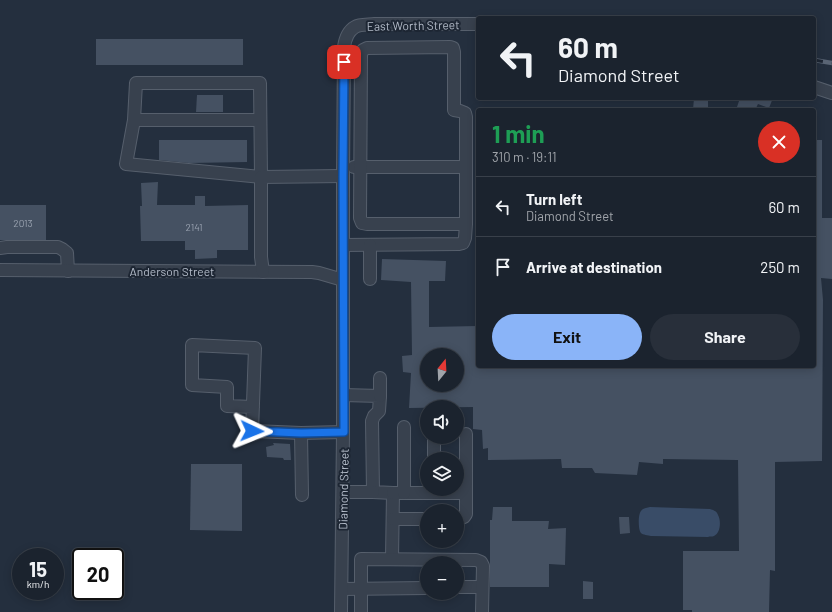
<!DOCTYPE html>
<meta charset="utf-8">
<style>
:root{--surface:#1b232e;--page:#282f3a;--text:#f1f3f6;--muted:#a0a4aa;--line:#39404a;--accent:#8ab4f8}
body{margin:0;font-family:Barlow,sans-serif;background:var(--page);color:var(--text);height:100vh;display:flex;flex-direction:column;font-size:15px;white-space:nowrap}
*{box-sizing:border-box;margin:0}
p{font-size:13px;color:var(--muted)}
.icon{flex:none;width:22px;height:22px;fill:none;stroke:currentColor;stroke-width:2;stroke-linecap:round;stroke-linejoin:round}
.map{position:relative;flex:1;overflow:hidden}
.sheet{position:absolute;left:476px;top:108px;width:340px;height:260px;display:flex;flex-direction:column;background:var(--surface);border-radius:4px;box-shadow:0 2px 10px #0003,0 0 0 1px var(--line)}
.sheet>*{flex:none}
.top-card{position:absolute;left:476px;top:16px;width:340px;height:84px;border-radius:4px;box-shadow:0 2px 10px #0003,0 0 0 1px var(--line);background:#1b232e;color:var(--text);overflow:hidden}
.needle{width:26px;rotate:18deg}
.tools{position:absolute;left:420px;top:348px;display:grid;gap:8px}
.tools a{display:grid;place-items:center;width:44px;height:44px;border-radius:50%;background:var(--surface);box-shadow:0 2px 10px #0003,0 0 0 1px var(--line);font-size:20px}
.speed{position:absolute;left:12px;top:548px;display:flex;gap:8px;font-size:20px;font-weight:700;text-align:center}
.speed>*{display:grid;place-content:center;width:52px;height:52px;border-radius:50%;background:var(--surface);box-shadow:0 2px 10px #0003,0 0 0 1px var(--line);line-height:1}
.speed small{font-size:10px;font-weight:400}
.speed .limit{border:2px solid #111;border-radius:6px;background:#fff;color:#111}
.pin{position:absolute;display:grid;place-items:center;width:34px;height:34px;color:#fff;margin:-17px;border-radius:8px;box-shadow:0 2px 6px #0006}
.me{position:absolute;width:44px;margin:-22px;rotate:92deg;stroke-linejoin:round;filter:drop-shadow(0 0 3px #0008)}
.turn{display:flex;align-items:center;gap:14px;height:84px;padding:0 16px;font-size:18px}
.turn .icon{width:52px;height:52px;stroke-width:2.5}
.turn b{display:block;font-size:28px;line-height:34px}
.round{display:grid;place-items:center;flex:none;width:42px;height:42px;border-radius:21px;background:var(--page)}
.summary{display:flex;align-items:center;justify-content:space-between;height:68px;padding:0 16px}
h1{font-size:24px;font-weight:700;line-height:30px;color:#1e9e55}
.action{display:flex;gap:8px;margin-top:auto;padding:8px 16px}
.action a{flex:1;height:46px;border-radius:24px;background:var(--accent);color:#111;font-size:16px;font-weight:700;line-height:46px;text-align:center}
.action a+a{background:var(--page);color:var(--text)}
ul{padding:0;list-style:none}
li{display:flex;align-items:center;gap:12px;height:60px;padding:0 16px;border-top:1px solid var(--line)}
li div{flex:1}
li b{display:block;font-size:15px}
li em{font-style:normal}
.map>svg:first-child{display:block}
.water{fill:#394c67}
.building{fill:#455162;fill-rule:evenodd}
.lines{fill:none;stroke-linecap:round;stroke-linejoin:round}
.minor-casing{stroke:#565f6c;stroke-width:14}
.minor{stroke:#38414e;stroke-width:12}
.rail-casing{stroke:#5a6575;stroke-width:4.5}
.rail{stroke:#1d2633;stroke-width:3;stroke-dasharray:9;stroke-linecap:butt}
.route-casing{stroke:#114b97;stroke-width:10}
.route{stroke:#1a73e8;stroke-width:7}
.labels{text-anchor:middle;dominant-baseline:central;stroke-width:4;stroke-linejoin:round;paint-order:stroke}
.number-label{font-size:10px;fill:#98a1af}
.street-label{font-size:12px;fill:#b4bcc9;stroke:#1d2633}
</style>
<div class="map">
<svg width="832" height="612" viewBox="0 0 832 612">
<rect width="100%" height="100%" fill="#242f3e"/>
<path class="water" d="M650,507L710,509C713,510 717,511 718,515C721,520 721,533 714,536C712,537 710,536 708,537L651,536C648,535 643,535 641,533C638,530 638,514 641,511C643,508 647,508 650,507Z"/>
<g class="building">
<rect x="96" y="39" width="147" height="26"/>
<polygon points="197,95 223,95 223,112 196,112"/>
<polygon points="694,98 708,98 708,110 693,110"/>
<polygon points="740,98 773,98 769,108 758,104 756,108 752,107 751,110 736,110"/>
<polygon points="159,140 247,140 247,162 189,163 159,160"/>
<path d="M814,140H822V218H832V279L821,278L823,300L822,461L775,462V571L770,570L769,612H692V610H683V551H739L738,460L663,459V464L639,462L637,475L595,473L592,468H562L561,459L488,460V448L483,449L482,430L473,429V407L409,408L411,373L403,372L402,356L412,355L411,282L381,280L382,259L446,261L445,281H429V327L478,326V366H814ZM427,355H457V385H427Z"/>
<polygon points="158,182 157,205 195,205 195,196 205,196 205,206 248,205 248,250 217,250 217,258 195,259 195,250 185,250 185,241 141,241 140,206 142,206 141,183"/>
<rect x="0" y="205" width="46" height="35"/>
<polygon points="273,443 290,444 291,460 284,460 283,458 267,457 266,447 274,445"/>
<polygon points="191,464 242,464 242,531 190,530"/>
<polygon points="493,507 512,507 512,521 549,521 548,529 566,528 565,565 549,564 549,587 490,587 490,520 492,520"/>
<polygon points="619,517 629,517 630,533 620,534"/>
<polygon points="583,581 593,582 593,599 583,599"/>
</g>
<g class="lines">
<g class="minor-casing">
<g id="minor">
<polyline points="814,87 832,93"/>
<polyline points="134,120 136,83 260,83 261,177 126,164 134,120 260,120"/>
<polyline points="354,167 466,167"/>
<polyline points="343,245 459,244 463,243 465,238 466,224 466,117 465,113 460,111 454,110 454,52 453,48 450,47 367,48 363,50 361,54 360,218 362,223 367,224 466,224"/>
<polyline points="0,248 7,247 58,247 62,249 67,253 68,271"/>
<polyline points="0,270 312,272 319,273 343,280"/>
<polyline points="263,272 261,257 261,177 343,176"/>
<polyline points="370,279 370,245"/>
<polyline points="343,395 380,396 379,411 374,416 372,421 373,492 393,493 392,559"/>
<polyline points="380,396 380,378"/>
<polyline points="253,407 227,406 227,387 192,385 192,345 255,348 252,431 301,433 343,432"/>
<polyline points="301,433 302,495"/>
<polyline points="434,437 434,459"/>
<polyline points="343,492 373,492"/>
<polyline points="393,493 466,493"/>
<polyline points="404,493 404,427"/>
<polyline points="393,519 427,519"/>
<polyline points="457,519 464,517 466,514 466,434"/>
<polyline points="457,587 482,587"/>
<polyline points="342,589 427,588"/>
<path d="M341,612L343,432V176L344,47C345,40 348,31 355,27C360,24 369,25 375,24H478"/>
<polyline points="361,612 361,559 476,560 481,562 483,566 482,612"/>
</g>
</g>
<use href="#minor" class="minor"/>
<g class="rail-casing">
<polyline id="rail" points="814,60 832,63"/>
</g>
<use href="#rail" class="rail"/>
</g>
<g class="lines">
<g class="route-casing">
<polyline id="route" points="252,431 301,433 344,432 343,176 344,62"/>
</g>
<use href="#route" class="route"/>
</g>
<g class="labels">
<g class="number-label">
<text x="23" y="223">2013</text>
<text x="194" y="227">2141</text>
</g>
<g class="street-label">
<text transform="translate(413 25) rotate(-1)">East Worth Street</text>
<text x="172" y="271">Anderson Street</text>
<text transform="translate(343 489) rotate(-89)">Diamond Street</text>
</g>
</g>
</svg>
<div class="tools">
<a><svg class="needle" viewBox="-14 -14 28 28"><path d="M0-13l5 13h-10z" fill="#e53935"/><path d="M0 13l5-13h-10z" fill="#a0a4aa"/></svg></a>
<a><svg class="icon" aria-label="sound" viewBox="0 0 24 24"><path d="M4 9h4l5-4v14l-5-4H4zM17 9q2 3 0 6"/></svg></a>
<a><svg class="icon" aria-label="layers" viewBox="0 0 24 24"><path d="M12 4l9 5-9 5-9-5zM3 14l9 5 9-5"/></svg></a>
<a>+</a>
<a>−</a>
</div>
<div class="speed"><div>15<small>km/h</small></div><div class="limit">20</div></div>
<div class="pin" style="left:344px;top:62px;background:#d93025"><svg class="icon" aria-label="arrive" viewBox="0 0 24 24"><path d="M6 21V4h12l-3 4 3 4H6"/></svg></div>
<svg class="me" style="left:252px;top:431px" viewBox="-20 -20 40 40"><path d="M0-17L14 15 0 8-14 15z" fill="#1a73e8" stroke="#fff" stroke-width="4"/></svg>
<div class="top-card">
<div class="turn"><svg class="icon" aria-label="left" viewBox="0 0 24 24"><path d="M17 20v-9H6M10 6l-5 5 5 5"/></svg><div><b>60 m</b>Diamond Street</div></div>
</div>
<section class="sheet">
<div class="summary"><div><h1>1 min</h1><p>310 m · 19:11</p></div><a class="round" style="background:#d93025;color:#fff"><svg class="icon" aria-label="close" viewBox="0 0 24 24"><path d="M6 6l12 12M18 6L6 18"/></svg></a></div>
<ul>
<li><svg class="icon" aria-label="left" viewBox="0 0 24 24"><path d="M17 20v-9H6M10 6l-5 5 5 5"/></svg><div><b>Turn left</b><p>Diamond Street</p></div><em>60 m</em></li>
<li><svg class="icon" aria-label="arrive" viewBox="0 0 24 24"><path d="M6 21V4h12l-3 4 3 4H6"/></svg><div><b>Arrive at destination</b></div><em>250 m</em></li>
</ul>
<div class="action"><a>Exit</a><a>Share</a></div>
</section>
</div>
